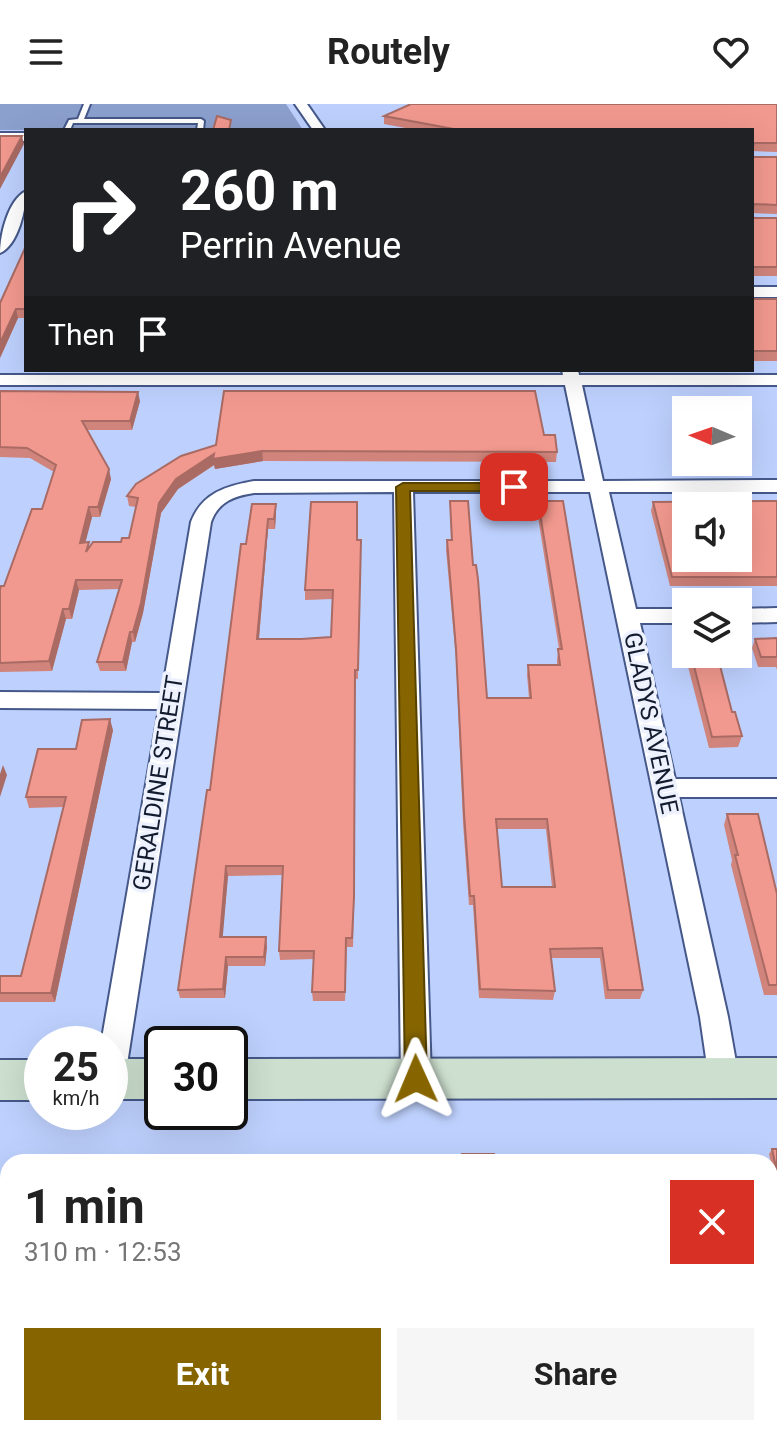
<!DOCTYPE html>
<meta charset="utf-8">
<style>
:root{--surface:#fff;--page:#f6f6f6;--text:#222;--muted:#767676;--accent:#866500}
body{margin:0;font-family:Roboto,sans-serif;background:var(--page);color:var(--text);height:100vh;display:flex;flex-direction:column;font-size:30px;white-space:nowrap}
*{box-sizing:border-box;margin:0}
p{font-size:26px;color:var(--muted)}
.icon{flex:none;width:44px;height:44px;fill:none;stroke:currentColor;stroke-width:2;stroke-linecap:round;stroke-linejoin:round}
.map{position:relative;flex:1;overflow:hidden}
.drawer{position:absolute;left:0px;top:1050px;width:778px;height:282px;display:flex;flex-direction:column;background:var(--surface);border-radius:24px 24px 0 0;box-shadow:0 8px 32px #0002}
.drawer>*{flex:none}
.top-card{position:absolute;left:24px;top:24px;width:730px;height:244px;border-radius:0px;box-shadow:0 8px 32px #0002;background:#202124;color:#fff;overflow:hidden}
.needle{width:52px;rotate:272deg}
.controls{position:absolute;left:672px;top:292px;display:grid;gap:16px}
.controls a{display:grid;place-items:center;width:80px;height:80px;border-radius:0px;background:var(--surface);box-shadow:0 8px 32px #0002;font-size:40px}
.speed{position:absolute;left:24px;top:922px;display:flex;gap:16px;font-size:40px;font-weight:700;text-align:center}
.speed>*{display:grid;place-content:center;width:104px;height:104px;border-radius:50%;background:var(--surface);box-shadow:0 8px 32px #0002;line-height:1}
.speed small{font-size:20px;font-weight:400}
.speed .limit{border:4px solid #111;border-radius:12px;background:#fff;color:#111}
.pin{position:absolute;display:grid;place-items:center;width:68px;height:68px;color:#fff;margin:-34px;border-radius:16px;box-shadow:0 4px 12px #0006}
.me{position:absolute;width:88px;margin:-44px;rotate:359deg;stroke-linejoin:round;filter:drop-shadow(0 0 6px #0008)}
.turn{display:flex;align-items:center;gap:28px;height:168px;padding:0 24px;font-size:36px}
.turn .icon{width:104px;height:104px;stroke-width:2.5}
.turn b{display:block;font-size:56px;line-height:68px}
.then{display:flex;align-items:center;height:76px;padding:0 24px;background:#0003;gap:16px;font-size:30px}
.round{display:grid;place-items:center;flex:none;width:84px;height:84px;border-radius:0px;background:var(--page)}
.overview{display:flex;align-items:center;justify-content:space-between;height:136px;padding:0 24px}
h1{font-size:48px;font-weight:700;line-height:60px}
.action{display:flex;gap:16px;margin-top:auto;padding:16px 24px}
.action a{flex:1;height:92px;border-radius:0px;background:var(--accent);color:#fff;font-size:32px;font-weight:700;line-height:92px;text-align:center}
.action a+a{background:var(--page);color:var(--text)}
header{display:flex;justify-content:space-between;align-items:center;height:104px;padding:0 24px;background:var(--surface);font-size:36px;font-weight:700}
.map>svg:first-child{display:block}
.green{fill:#8ca0ce}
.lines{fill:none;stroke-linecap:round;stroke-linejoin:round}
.lane-casing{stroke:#455889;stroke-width:4}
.street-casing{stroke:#455889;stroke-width:4}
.secondary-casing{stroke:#455889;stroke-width:4}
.lane{fill:#fff;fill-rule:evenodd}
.street{fill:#fff;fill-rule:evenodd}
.secondary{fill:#cde0cf;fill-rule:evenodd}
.wall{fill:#d0847b;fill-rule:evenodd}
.shaded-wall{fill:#a96b64}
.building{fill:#f2998f;stroke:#a96b64;stroke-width:2;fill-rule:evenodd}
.route{fill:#866500;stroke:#574200;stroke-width:2}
.labels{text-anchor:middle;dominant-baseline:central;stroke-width:7;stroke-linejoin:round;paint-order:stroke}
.street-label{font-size:24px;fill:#131b2f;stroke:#edf2fe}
</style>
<header><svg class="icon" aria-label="menu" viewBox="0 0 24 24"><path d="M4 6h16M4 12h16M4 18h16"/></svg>Routely<svg class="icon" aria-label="heart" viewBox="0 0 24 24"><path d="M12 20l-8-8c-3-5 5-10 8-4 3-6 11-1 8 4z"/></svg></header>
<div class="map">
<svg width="777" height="1331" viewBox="0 0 777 1331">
<rect width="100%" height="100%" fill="#bed1fe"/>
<polygon class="green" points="0,0 286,0 303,26 0,26"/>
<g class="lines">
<g class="lane-casing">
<polygon id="lane" points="84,0 90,0 84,15 201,15 204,17 203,26 197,26 198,19 73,19 70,26 64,26 69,16 78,15"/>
</g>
<g class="street-casing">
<g id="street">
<polygon points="295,0 307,0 325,26 313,26"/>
<rect x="0" y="29" width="26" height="8"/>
<path d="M26,87C26,105 18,141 0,149C0,131 8,96 26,87Z"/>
<rect x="752" y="183" width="25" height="10"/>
<path d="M562,266H578L579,271H777V281H582L603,377L777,376V388H609L636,505H686V519H640L675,675H777V693H679L728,913L739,975L734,985L724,989L714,985L709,975L700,913L590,388H413L431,975L426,985L416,989L406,985L401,975L394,388L254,389C234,392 218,398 211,418L125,973L120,983L110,987V940H101L159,605L0,604V588L162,589L191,418C202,389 226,382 254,377H585L565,281H0V271H563Z"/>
<polygon points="777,504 777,518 738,519 738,505"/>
<rect x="0" y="1241" width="8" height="34"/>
<rect x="770" y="1249" width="7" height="34"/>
<rect x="250" y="1324" width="36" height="7"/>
</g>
</g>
<g class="secondary-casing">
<g id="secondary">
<polygon points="777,954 777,994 230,995 230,955"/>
<rect x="110" y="955" width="52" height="40"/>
<rect x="0" y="956" width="42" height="40"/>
</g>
</g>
<use href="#lane" class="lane"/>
<use href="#street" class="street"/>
<use href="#secondary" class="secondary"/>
</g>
<g class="wall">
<polygon points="777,0 777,48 752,47 752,26 416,26 384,20 384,12"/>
<polygon points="754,53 777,53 777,110 752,109"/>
<polygon points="752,112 754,114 777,114 777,172 752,172"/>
<polygon points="26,142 26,214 18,214 0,254"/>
<rect x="752" y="195" width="25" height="62"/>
<polygon points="0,287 140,297 132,326 87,326 111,375 100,413 92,413 85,438 90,443 121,438 129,434 136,403 129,402 127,392 181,352 544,331 557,348 556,358 263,357 215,365 214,361 178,385 161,409 143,509 135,538 132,538 126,567 100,567 97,558 119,485 79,486 72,515 66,515 52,567 0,568 0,485 4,482 42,405 54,368 30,354 0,353"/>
<path d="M450,397L473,461L487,594H529L527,571L528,561H557V555L559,545L537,407L538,397L643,886L640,895H605L600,854H551L555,887L553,896L479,894L473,801H469L463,719L456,555L446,446L447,436H451ZM497,725H546L552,783H502Z"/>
<polygon points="777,397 777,482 670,482 651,407 653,398"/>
<polygon points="357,398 358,575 355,575 354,802 353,843 347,843 345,897 313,897 312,888 314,855 280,856 279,847 283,771 228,772 222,833 267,842 265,862 228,862 225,894 180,894 178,886 210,686 246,440 276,400 276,409 275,425 268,425 259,535 301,535 331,533 333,495 305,496 305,486"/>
<polygon points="686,532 686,550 717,550 732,608 742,632 738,643 709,644 683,543"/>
<polygon points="777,534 777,566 776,563 758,563 752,544 755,535"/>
<polygon points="113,626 55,898 0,898 0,872 21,872 63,703 29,704 26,693 76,645"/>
<polygon points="727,710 777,790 777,891 764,891 731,761 732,756 724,721"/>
<polygon points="772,1045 777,1045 777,1080 776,1080 769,1050"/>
<polygon points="8,1083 8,1173 0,1173 0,1119"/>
<rect x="770" y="1132" width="7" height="49"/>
</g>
<g class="shaded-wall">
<polygon points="22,32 24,40 0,85 0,73"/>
<polygon points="16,205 18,214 0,254 0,239"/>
<polygon points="138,288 140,297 132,326 130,317"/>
<polygon points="262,347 263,357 215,365 214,361 178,385 161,409 143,509 135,538 133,528 159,399 176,375 214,350"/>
<polygon points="109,365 111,375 100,413 98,403"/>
<polygon points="276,400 276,409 275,425 274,415"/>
<polygon points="89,403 92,413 83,448 80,439"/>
<polygon points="268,415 268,425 258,545 257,535"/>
<polygon points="76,476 79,486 72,515 69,505"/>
<polygon points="63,505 66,515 52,567 49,557"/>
<polygon points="130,528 132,538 126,567 123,558"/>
<polygon points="110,615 113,626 55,898 51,889"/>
<polygon points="3,661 7,671 0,693 0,670"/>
<polygon points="226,762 228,772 222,842 220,833"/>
<polygon points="266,833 267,842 265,862 264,853"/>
<polygon points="226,853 228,862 225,894 223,885"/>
</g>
<g class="building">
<polygon points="411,0 777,0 777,39 754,39 752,46 752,26 459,26 384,12"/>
<polygon points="217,12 231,16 229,26 213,26"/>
<polygon points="0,32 22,32 0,73"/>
<polygon points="752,51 754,53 777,53 777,101 754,100 752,108"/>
<polygon points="752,112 754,114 777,114 777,163 752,163"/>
<polygon points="26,142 26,205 16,205 0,239 0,199"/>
<rect x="752" y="195" width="25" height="52"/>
<polygon points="0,287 138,288 130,317 82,317 109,365 98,403 89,403 80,439 89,438 86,448 93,438 121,438 122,434 129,434 138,394 127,392 136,380 181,352 216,341 224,287 535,287 544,331 555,331 557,348 262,347 213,355 214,350 176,375 159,399 141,499 133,528 130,528 123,558 97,558 122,476 76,476 69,505 63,505 49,557 0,559 0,485 1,482 4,482 32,405 42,405 56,361 27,344 0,343"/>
<path d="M450,397H468L473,461H476L478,475L487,594H531L528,561H560L558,545H562L538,397H563L643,886H608L602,844L550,845L555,887L480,885L474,792H470L464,709L456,545L447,436H452ZM496,715H547L555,783H502Z"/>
<path d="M777,397V473H672L653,398ZM686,402H738V454H686Z"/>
<polygon points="311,398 357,398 357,436 361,436 358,566 355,566 354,793 352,834 346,834 345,888 312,888 314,847 279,847 283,762 226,762 220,833 266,833 264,853 226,853 223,885 178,886 207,686 210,686 241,440 246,440 252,400 276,400 274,415 268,415 257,535 301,535 331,533 333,486 305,486"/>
<polygon points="777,534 777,553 761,553 755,535"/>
<polygon points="691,550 717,550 732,608 735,608 742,632 712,633"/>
<polygon points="110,615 51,889 0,889 0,872 21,872 66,693 26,693 38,645 76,645 82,616"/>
<polygon points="727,710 758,710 777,790 777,881 769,881 735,751 738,751"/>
<polygon points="772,1045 777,1045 777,1068"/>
<polygon points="462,1050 494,1050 494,1054 551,1054 551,1058 400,1058 400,1056 462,1057"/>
<polygon points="711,1054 741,1054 742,1058 712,1058"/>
<rect x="650" y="1055" width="30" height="3"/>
<polygon points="8,1083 8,1166 0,1166 0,1119"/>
<rect x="770" y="1132" width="7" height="42"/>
<rect x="156" y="1329" width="27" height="2"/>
</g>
<polygon class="route" points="403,379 514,379 521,383 514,387 410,387 427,975 424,982 416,985 408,982 405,975 396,383"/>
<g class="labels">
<g class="street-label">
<text transform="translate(651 619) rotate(78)">GLADYS AVENUE</text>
<text transform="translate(158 679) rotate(-81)">GERALDINE STREET</text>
</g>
</g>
</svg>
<div class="controls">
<a><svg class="needle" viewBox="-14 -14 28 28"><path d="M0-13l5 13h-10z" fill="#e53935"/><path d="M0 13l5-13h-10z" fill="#767676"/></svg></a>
<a><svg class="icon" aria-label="sound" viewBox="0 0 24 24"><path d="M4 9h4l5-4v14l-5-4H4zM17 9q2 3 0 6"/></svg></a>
<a><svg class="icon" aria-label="layers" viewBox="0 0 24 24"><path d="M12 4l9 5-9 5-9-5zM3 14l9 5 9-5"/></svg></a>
</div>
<div class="speed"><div>25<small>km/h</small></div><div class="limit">30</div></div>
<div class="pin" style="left:514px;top:383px;background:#d93025"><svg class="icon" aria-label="arrive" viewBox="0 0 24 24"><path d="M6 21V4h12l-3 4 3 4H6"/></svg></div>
<svg class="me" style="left:416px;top:975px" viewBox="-20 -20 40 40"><path d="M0-17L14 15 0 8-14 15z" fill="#866500" stroke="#fff" stroke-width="4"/></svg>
<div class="top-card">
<div class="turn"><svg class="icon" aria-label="right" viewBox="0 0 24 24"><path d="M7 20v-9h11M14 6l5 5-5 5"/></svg><div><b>260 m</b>Perrin Avenue</div></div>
<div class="then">Then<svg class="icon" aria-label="arrive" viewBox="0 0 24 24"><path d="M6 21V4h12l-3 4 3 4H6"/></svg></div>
</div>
<section class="drawer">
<div class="overview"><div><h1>1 min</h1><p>310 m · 12:53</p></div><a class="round" style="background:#d93025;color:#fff"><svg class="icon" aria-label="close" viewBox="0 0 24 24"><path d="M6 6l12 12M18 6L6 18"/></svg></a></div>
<div class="action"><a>Exit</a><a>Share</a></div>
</section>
</div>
